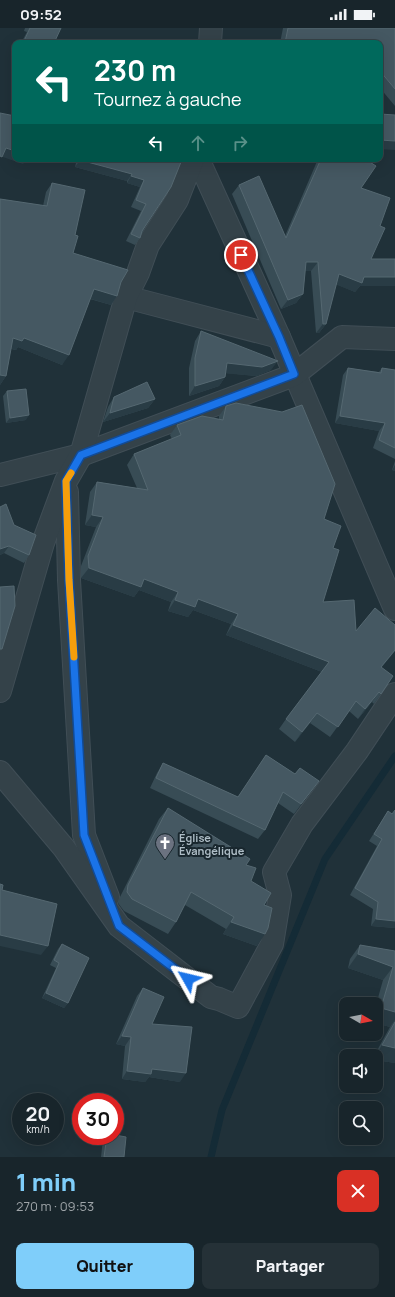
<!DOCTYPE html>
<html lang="fr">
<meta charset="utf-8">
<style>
:root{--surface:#18252b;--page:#253137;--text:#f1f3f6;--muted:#9fa5a9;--line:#364247;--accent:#7fcefa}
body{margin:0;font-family:Manrope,sans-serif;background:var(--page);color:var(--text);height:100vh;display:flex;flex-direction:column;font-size:15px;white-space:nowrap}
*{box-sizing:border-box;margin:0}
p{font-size:13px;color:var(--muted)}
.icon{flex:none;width:22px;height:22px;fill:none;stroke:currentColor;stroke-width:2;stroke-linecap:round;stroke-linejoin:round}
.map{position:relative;height:1129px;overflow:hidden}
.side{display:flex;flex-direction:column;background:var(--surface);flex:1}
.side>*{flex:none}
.guide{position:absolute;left:12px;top:12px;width:371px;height:122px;border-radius:8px;box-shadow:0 4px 16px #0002,0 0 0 1px var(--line);background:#00695c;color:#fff;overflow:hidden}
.needle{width:26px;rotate:99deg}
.tools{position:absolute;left:339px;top:969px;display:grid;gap:8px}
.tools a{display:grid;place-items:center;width:44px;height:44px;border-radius:8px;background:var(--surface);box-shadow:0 4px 16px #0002,0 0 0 1px var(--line);font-size:20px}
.speed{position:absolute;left:12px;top:1065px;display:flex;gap:8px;font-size:20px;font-weight:700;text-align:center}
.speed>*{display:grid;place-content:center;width:52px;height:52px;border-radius:50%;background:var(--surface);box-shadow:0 4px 16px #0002,0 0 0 1px var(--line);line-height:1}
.speed small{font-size:10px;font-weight:400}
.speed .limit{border:6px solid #d22;background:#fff;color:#111}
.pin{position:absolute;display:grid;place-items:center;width:34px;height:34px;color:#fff;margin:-17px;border:2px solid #fff;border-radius:50%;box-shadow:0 1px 4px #0007}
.me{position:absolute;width:44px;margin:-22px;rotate:307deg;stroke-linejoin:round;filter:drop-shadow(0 0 3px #0008)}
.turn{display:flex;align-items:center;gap:14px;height:84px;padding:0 16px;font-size:18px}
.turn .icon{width:52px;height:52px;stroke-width:2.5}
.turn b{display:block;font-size:28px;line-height:34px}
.lanes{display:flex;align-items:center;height:38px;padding:0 16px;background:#0003;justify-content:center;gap:20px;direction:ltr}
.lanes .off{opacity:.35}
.round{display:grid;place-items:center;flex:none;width:42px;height:42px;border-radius:8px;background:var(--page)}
.summary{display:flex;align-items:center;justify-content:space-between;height:68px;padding:0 16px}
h1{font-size:24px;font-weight:800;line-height:30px;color:var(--accent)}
.action{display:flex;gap:8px;margin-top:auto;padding:8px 16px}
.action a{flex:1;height:46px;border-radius:8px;background:var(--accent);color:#111;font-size:16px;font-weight:800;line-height:46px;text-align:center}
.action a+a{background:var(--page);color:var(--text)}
.status{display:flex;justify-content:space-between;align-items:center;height:28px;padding:0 20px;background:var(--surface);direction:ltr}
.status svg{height:11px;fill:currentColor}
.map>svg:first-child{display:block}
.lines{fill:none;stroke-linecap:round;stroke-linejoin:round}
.stream{stroke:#142b36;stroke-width:7}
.street-casing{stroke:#404e56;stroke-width:24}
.street{stroke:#344249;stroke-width:22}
.wall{fill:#384c55}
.shaded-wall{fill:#293c45}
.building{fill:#455862;stroke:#556871}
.route-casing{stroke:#114b97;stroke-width:10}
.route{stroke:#1a73e8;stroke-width:7}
.slow{stroke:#f59e0b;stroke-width:7}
.labels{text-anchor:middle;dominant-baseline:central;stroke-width:4;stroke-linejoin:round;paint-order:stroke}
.poi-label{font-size:11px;font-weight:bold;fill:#aebdc6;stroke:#19272e;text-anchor:start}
</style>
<div class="status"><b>09:52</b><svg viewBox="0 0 49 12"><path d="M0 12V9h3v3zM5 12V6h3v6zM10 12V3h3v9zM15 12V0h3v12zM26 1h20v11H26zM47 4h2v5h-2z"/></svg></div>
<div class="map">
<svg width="395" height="1129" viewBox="0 0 395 1129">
<rect width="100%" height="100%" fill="#203139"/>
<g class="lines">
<polyline class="stream" points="211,1129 222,1082 325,831 395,728"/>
<g class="street-casing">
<g id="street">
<polyline points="210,15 211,0"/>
<polyline points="198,131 279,309 395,581"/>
<polyline points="126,269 279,309"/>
<polyline points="0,447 81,427 294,347 342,309 395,311"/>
<polyline points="67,464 69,552 84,807 108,869"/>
<polyline points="0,663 43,515 66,453 81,427 126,269 138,245 148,217 177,172 193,131"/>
<polyline points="0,744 64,820 119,898 211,969 219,971 238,979 272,916 280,867 274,844 302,796 357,723 395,666"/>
</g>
</g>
<use href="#street" class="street"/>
</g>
<g class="wall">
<polygon points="25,0 61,0 54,15 21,15 27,4 24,3"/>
<polygon points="283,0 395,0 395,78 380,60 380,15 280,15"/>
<polygon points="77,131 175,131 140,210 135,217 126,213 141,183 131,179 140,159 127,155 127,153 75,139"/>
<polygon points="318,131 365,131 361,160 380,198 371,231 395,231 395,258 360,258 355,264 336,256 326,296 319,305 316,305 311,243 305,243 303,266 296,275 281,281 232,166 239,157 285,208"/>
<polygon points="52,155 75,207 73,225 121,254 117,268 111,277 90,271 62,337 18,319 16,322 11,321 6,348 0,357 0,171 43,178 46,164"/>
<polygon points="201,303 271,342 256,348 226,345 225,349 219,358 189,368 189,340 195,313"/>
<polygon points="348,340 379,344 382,340 395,342 395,431 373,420 379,403 335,395 343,347"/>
<polygon points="7,363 26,392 6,395 3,368"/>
<polygon points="114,369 155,371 148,380 103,394 108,379"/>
<polygon points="226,378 324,491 333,520 323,574 356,603 395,597 395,623 381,640 393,648 374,676 372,674 358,691 349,683 330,709 310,695 295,714 279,701 286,691 322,644 226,607 231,596 193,582 188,589 168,583 171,574 139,562 134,569 81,550 81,538 96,499 85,497 90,464 97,454 137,460 127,437 134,426 172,411 170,407 177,397 219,391 219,388"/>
<polygon points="395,433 395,443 392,442"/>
<polygon points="0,479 14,497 29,527 24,535 4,525 0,527"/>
<polygon points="266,727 295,746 300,740 312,762 294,786 278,775 265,802 258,811 150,760 157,745 163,735 238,769"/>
<polygon points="168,780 246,837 251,853 264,877 257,918 223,906 226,901 185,877 176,894 168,906 124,883 118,875 120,869 159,791"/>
<polygon points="388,783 392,786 395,900 371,898 373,881 350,867 377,818 369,813"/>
<polygon points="62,916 68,975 64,980 42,970 56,940 50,937 58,921"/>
<polygon points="360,917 395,923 395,1035 376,1032 376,1028 374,1028 390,999 376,995 376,977 383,952 348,940 350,931"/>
<polygon points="143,960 152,996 180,1054 149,1049 145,1054 122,1051 125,1018 116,1016 137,968"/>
<polygon points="21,1080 21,1107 18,1106"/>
<polygon points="106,1108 115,1108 124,1129 101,1129 103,1111"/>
</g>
<g class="shaded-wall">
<polygon points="380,112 395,113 395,122 380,121"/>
<polygon points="6,120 15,123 15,131 27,131 23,136 0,128"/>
<polygon points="80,132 132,146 127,153 75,139"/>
<polygon points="131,148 144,152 140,159 127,155"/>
<polygon points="306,234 318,234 311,243 300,243"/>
<polygon points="339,246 364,249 395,249 395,258 360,258 355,264 332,255"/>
<polygon points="94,261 117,268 111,277 88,270"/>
<polygon points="303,266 296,275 281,281 288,272"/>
<polygon points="323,296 326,296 319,305 316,305"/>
<polygon points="13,310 24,310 69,327 62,337 18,319 16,322 6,319"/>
<polygon points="278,333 271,342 256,348 221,345 227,335"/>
<polygon points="0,347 6,348 0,357"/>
<polygon points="225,349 219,358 189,368 195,358"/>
<polygon points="155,371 148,380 103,394 110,385"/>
<polygon points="29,387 26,392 6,395 10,390"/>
<polygon points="340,388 385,395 379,403 335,395"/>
<polygon points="395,437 395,443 392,442"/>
<polygon points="92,487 103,489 96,499 85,497"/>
<polygon points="9,518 4,525 0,527 0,521"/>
<polygon points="89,540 144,551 178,564 171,574 139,562 134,569 81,550"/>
<polygon points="198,571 238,586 231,596 193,582 188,589 168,583 175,572"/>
<polygon points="233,597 329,634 322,644 226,607"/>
<polygon points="395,622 395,623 374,649 381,639"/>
<polygon points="379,664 372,674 358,691 365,681"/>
<polygon points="317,685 310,695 295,714 302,704"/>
<polygon points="376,891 395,893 395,900 371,898"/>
<polygon points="231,894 265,906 257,918 223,906"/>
<polygon points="0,907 48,918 41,927 0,918"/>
<polygon points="358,926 393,939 383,952 348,940"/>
<polygon points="46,965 68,975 64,980 42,970"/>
<polygon points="381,980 395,984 395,992 390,999 376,995 376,987"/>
<polygon points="122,1008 131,1009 125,1018 116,1016"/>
<polygon points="382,1017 395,1020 395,1035 376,1032 376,1028 375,1028"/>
<polygon points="152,1041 186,1045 180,1054 149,1049 145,1054 122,1051 127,1043"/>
<polygon points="21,1102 21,1107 18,1106"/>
</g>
<g class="building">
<polygon points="30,0 61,0 54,15 23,15"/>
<polygon points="288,0 395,0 395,61 380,43 380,15 285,15"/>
<polygon points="266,13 276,15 265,15"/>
<polygon points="0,85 15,88 15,123 6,120 2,129 0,128"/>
<polygon points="380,86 395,87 395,113 380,112"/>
<polygon points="80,131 175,131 181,134 171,159 142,203 140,210 131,206 146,176 136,172 144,152 131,148 132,146 80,132"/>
<polygon points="321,131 365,131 376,138 361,160 390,170 380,198 385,200 371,231 395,231 395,249 364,249 362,255 339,246 326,296 323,296 318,234 306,234 303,266 288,272 239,157 259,148 286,210"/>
<polygon points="52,155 85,162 75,207 78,208 73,225 128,242 121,254 117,268 94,261 69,327 24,310 22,313 13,310 6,348 0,347 0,171 47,178"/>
<polygon points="201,303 278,333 262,339 227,335 225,349 195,358 195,330"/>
<polygon points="348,340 381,345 382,340 395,342 395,420 379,412 385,395 340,388"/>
<polygon points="147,354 155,371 110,385 114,369"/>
<polygon points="26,361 29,387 10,390 7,363"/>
<polygon points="236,375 282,384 302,377 335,456 324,491 341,498 333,520 339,522 323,574 354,572 356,603 375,580 395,597 395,622 381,639 393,648 381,666 379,664 365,681 356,673 338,699 317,685 302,704 286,691 329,634 233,597 238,586 198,571 195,579 175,572 178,564 144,551 141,559 89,540 88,528 103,489 92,487 97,454 148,462 134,426 181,407 177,397 202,388 223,392 226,378"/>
<polygon points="6,476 14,497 36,507 29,527 9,518 0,521 0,479"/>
<polygon points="14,558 15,578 2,621 0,621 0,559"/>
<polygon points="266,727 295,746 300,740 319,753 301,776 283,764 265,802 156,750 163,735 238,769"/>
<polygon points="168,780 250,831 246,837 256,840 251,853 271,865 264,877 272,880 268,900 265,906 231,894 234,889 191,864 176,894 132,871 127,864 128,857"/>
<polygon points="395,782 395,893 376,891 378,874 355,860 382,811 374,806 388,783 392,786"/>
<polygon points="0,856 3,857 2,862 57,876 48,918 0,907"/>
<polygon points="62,916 89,930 68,975 46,965 59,935 54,932"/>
<polygon points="360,917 395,923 395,984 381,980 393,939 358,926"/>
<polygon points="143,960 164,969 152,996 192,999 186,1045 152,1041 151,1046 127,1043 131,1009 122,1008"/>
<polygon points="395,994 395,1020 382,1017"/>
<polygon points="25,1072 42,1074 25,1074"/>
<polygon points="115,1107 126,1109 124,1129 104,1129 107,1108 115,1108"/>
</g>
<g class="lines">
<g class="route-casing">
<polyline id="route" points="188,951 119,898 84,807 69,552 66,453 81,427 294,346 279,309 241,227"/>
</g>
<use href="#route" class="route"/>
<polyline class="slow" points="71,445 66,453 69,552 74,629"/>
</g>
<defs>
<g id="church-pin" transform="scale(1)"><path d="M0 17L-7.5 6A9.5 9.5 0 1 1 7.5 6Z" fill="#6b7280" stroke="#19272e"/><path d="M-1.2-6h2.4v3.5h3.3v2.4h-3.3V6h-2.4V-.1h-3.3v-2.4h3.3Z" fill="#fff"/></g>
</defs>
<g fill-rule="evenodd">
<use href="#church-pin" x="165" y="815"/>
</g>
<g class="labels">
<g class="poi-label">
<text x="179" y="809">Église<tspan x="179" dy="13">Évangélique</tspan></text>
</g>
</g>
</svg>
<div class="tools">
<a><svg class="needle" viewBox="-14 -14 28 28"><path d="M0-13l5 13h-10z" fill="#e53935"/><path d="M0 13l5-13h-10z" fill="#9fa5a9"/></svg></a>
<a><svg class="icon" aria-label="sound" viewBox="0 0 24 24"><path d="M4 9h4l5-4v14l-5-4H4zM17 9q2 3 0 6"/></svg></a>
<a><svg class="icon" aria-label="search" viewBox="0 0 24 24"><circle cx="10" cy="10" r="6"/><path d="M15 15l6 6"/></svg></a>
</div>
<div class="speed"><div>20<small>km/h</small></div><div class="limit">30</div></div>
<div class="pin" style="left:241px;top:227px;background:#d93025"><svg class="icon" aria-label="arrive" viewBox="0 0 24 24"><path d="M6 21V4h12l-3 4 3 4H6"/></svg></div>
<svg class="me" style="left:188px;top:951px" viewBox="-20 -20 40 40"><path d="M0-17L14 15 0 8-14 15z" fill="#1a73e8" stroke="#fff" stroke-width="4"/></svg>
<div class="guide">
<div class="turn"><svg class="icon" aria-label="left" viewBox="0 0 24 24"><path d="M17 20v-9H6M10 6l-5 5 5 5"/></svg><div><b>230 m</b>Tournez à gauche</div></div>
<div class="lanes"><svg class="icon" aria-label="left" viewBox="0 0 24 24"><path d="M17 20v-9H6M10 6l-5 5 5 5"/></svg><svg class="icon off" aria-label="ahead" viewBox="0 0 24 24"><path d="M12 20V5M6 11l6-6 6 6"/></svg><svg class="icon off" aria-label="right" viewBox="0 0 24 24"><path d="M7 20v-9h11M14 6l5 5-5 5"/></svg></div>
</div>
</div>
<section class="side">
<div class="summary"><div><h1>1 min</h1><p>270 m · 09:53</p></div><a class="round" style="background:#d93025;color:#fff"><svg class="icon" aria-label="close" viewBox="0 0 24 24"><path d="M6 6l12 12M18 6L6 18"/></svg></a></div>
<div class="action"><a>Quitter</a><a>Partager</a></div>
</section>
